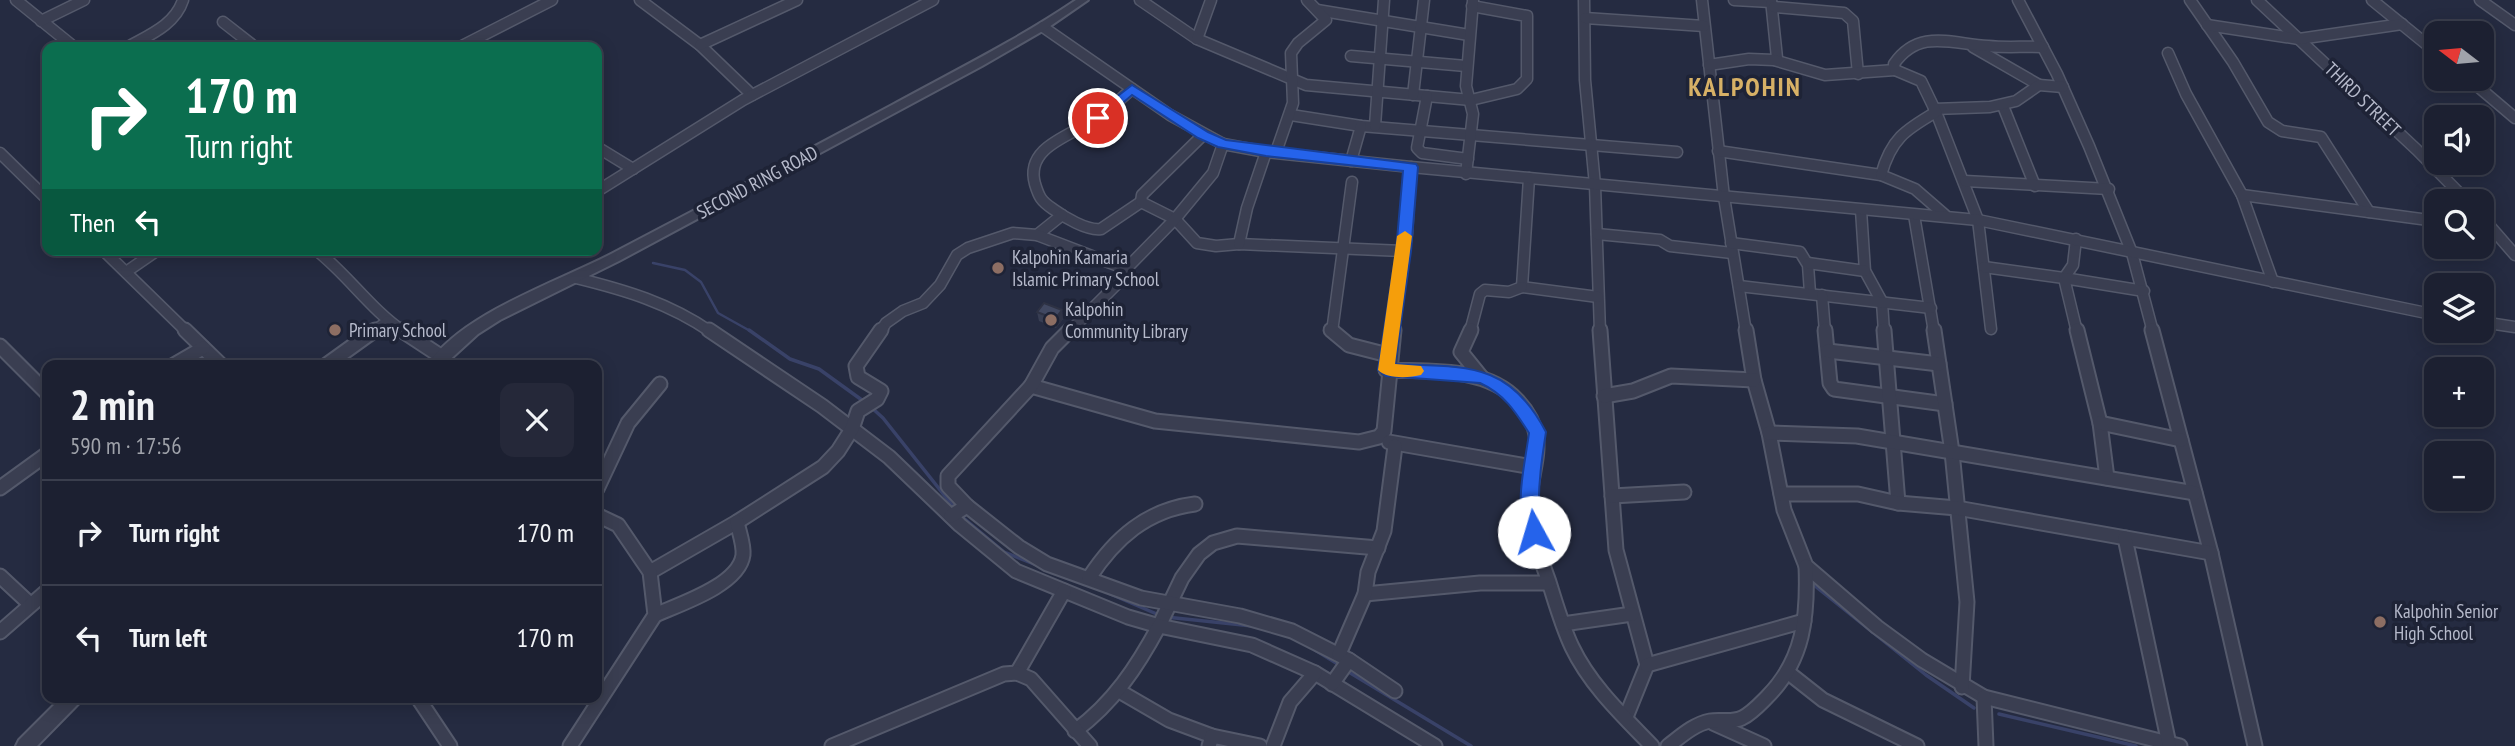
<!DOCTYPE html>
<meta charset="utf-8">
<style>
:root{--surface:#1c2031;--page:#252839;--text:#f1f3f6;--muted:#a0a3ab;--line:#3a3e4d}
body{margin:0;font-family:"PT Sans Narrow",sans-serif;background:var(--page);color:var(--text);height:100vh;display:flex;flex-direction:column;font-size:26px;white-space:nowrap}
*{box-sizing:border-box;margin:0}
p{font-size:23px;color:var(--muted)}
.icon{flex:none;width:38px;height:38px;fill:none;stroke:currentColor;stroke-width:2;stroke-linecap:round;stroke-linejoin:round}
.map{position:relative;flex:1;overflow:hidden}
.sheet{position:absolute;left:42px;top:360px;width:560px;height:343px;display:flex;flex-direction:column;background:var(--surface);border-radius:14px;box-shadow:0 4px 18px #0003,0 0 0 2px var(--line)}
.sheet>*{flex:none}
.banner{position:absolute;left:42px;top:42px;width:560px;height:214px;border-radius:14px;box-shadow:0 4px 18px #0003,0 0 0 2px var(--line);background:#0b6e4f;color:#fff;overflow:hidden}
.needle{width:46px;rotate:286deg}
.controls{position:absolute;left:2424px;top:21px;display:grid;gap:14px}
.controls a{display:grid;place-items:center;width:70px;height:70px;border-radius:14px;background:var(--surface);box-shadow:0 4px 18px #0003,0 0 0 2px var(--line);font-size:35px}
.pin{position:absolute;display:grid;place-items:center;width:60px;height:60px;color:#fff;margin:-30px;border:4px solid #fff;border-radius:50%;box-shadow:0 2px 7px #0007}
.me{position:absolute;width:77px;margin:-38px;rotate:354deg;stroke-linejoin:round;filter:drop-shadow(0 0 5px #0008)}
.turn{display:flex;align-items:center;gap:24px;height:147px;padding:0 28px;font-size:32px}
.turn .icon{width:91px;height:91px;stroke-width:2.5}
.turn b{display:block;font-size:49px;line-height:60px}
.then{display:flex;align-items:center;height:66px;padding:0 28px;background:#0003;gap:14px;font-size:26px}
.round{display:grid;place-items:center;flex:none;width:74px;height:74px;border-radius:14px;background:var(--page)}
.overview{display:flex;align-items:center;justify-content:space-between;height:119px;padding:0 28px}
h1{font-size:42px;font-weight:700;line-height:52px}
ul{padding:0;list-style:none}
li{display:flex;align-items:center;gap:21px;height:105px;padding:0 28px;border-top:2px solid var(--line)}
li div{flex:1}
li b{display:block;font-size:26px}
li em{font-style:normal}
.map>svg:first-child{display:block}
.lines{fill:none;stroke-linecap:round;stroke-linejoin:round}
.stream-far1{stroke:#394268;stroke-width:2.5}
.stream{stroke:#394268;stroke-width:3.5}
.minor-far1-casing{stroke:#54596b;stroke-width:13}
.minor-casing{stroke:#54596b;stroke-width:17}
.tertiary-casing{stroke:#54596b;stroke-width:4}
.minor-far1{stroke:#3a3e51;stroke-width:10}
.minor{stroke:#3a3e51;stroke-width:13}
.tertiary{fill:#3a3e51;fill-rule:evenodd}
.wall{fill:#383e53}
.shaded-wall{fill:#2e3244}
.building{fill:#414861;stroke:#2e3244;stroke-width:2}
.route{fill:#2563eb;stroke:#184099;stroke-width:2}
.slow{fill:#f59e0b}
.education-dot{fill:#8d6e63;stroke:#1e2336;stroke-width:2.5}
.labels{text-anchor:middle;dominant-baseline:central;stroke-width:7;stroke-linejoin:round;paint-order:stroke}
.street-label{font-size:19px;fill:#b6bacb;stroke:#1e2336}
.poi-label{font-size:19px;fill:#b6bacb;stroke:#1e2336;text-anchor:start}
.district-label{font-size:26px;font-weight:bold;letter-spacing:2px;fill:#d7b166;stroke:#1e2336}
</style>
<div class="map">
<svg width="2515" height="746" viewBox="0 0 2515 746">
<rect width="100%" height="100%" fill="#252b41"/>
<g class="lines">
<polyline class="stream-far1" points="653,263 685,270 701,282 718,313 752,332"/>
<g class="stream">
<polyline points="749,330 790,359 819,369 866,403"/>
<polyline points="872,408 883,418 956,510"/>
<polyline points="961,516 1004,552 1039,566"/>
<polyline points="1810,582 1926,675 1974,708"/>
<polyline points="1108,593 1159,615"/>
<polyline points="1166,617 1252,626"/>
<polyline points="1315,650 1341,666"/>
<polyline points="1347,671 1471,746"/>
<polyline points="1999,714 2136,746"/>
</g>
<g class="minor-far1-casing">
<g id="minor-far1">
<polyline points="16,0 74,47"/>
<polyline points="640,0 700,45 752,95"/>
<polyline points="1140,0 1197,39 1306,85 1471,100 1517,89 1527,79 1527,16 1472,6"/>
<polyline points="1584,0 1585,80 1595,185 1600,332"/>
<polyline points="1702,0 1724,197 1746,332"/>
<polyline points="1734,0 1771,2"/>
<polyline points="1771,0 1777,58 1774,60"/>
<polyline points="2018,0 2057,74 2089,146 2132,253 2153,332"/>
<polyline points="2190,0 2233,62 2268,122 2282,131 2321,137 2369,212"/>
<polyline points="2257,0 2417,150 2467,201"/>
<polyline points="2372,0 2436,52"/>
<polyline points="2480,0 2515,25"/>
<polyline points="1774,7 1844,13 1853,21 1858,74"/>
<polyline points="1317,10 1469,35"/>
<polyline points="1585,18 1704,26"/>
<polyline points="41,21 84,0"/>
<polyline points="223,22 255,47"/>
<polyline points="2207,25 2299,39 2402,24"/>
<polyline points="1043,27 1170,115 1223,144"/>
<polyline points="1197,39 1211,0"/>
<polyline points="700,45 797,0"/>
<path d="M128,47C149,35 175,25 183,0"/>
<polyline points="460,47 552,0"/>
<polyline points="1973,47 2039,85"/>
<polyline points="2168,53 2186,94 2242,195 2273,282"/>
<polyline points="1351,56 1466,66"/>
<polyline points="1709,65 1749,59 1774,60 1825,75 1895,70"/>
<polyline points="2469,79 2515,118"/>
<path d="M1132,89C1121,98 1111,109 1099,117C1075,135 1024,145 1035,184C1039,197 1041,201 1053,209C1064,217 1087,231 1101,229L1141,202"/>
<polyline points="1413,95 1424,0"/>
<polyline points="1427,96 1417,148 1422,153 1468,159"/>
<polyline points="2003,106 2035,186"/>
<polyline points="1934,109 1990,107 2016,101 2039,85 2063,87"/>
<polyline points="1936,112 1978,220 1991,329"/>
<polyline points="1291,115 1361,126 1677,152"/>
<polyline points="1375,126 1384,0"/>
<polyline points="1203,135 1142,195 1141,202 1175,219 1197,243 1216,246 1239,244 1403,251"/>
<polyline points="597,147 633,169"/>
<polyline points="1718,151 1881,175 1915,189 1945,215"/>
<polyline points="1276,152 1293,103 1291,53 1298,43 1326,20 1307,0"/>
<polyline points="0,153 47,199"/>
<polyline points="1351,161 1361,126"/>
<polyline points="1466,174 1473,114 1466,86 1473,1"/>
<path d="M1881,175C1891,139 1905,130 1936,112L1921,81L1895,70L1894,64C1919,28 1952,44 1988,46C2007,48 2025,46 2043,47"/>
<polyline points="1529,178 1522,287 1598,297"/>
<polyline points="1965,181 2109,189"/>
<polyline points="599,190 743,100 933,0"/>
<polyline points="2242,195 2436,221"/>
<polyline points="1861,210 1865,271 1882,302 1884,332"/>
<polyline points="1914,215 1934,332"/>
<polyline points="2482,217 2515,255"/>
<polyline points="1597,234 1660,240 1670,246 1732,253"/>
<polyline points="1037,235 1062,215"/>
<polyline points="1731,243 1800,252 1808,265 1810,293"/>
<polyline points="1239,244 1247,208 1266,152"/>
<polyline points="103,250 187,332"/>
<path d="M316,250C348,275 371,310 404,332"/>
<polyline points="1808,263 1865,271"/>
<polyline points="1984,267 2064,278 2073,265 2076,239"/>
<polyline points="126,272 158,250"/>
<path d="M576,278C625,290 669,303 711,332"/>
<polyline points="1739,286 1931,308"/>
<polyline points="1822,295 1825,332"/>
<polyline points="2482,322 2515,327"/>
<polyline points="373,332 388,321"/>
<polyline points="880,332 886,323 903,311 923,303 940,285 957,255 968,248 1013,233 1037,235 1126,269"/>
<polyline points="1069,332 1117,284 1126,269 1175,219 1213,173 1223,144 1266,152 1411,167"/>
<polyline points="1332,332 1352,182"/>
<polyline points="1393,332 1407,233 1411,167 1978,220 2436,315"/>
<polyline points="1470,332 1480,294 1485,290 1509,292 1522,287"/>
<polyline points="2077,332 2064,278 2144,291"/>
</g>
</g>
<g class="minor-casing">
<g id="minor">
<polyline points="185,330 222,366"/>
<polyline points="401,330 442,357"/>
<polyline points="709,330 822,406 889,457 960,525 1016,571 1128,617 1159,626 1182,578 1199,554 1213,543 1237,536 1378,548"/>
<polyline points="1331,330 1349,345 1388,355"/>
<polyline points="1471,330 1461,352 1482,378"/>
<polyline points="1600,330 1616,550 1647,665 1626,717"/>
<polyline points="1746,330 1754,380 1769,433 1784,510 1806,566 1877,627 1922,660 1984,697 2180,746"/>
<polyline points="1825,330 1830,383 1834,389 1945,404"/>
<polyline points="1884,330 1898,503"/>
<polyline points="1934,330 1952,452 1967,602 1962,687"/>
<polyline points="2077,330 2100,423 2107,478"/>
<polyline points="2152,330 2211,553 2255,746"/>
<polyline points="0,346 47,393"/>
<polyline points="1828,351 1939,364"/>
<polyline points="172,366 203,348"/>
<polyline points="325,366 375,330"/>
<path d="M1386,370C1429,372 1485,366 1517,400C1556,442 1525,469 1531,515C1533,538 1541,560 1549,582C1556,604 1562,626 1572,647C1590,685 1623,716 1652,746"/>
<polyline points="1031,386 1155,421 1359,442 1379,437 1384,431 1394,330"/>
<polyline points="1604,396 1633,391 1671,376 1754,380"/>
<polyline points="2100,423 2181,440"/>
<polyline points="1769,433 1857,436 2195,493"/>
<polyline points="1389,442 1532,467"/>
<polyline points="0,488 47,454"/>
<polyline points="597,489 628,423 660,384"/>
<polyline points="1781,494 1858,494 1898,503 1957,508 2211,553"/>
<polyline points="1612,496 1684,492"/>
<polyline points="967,506 1019,547 1047,564 1141,598 1240,616 1292,631 1349,660"/>
<polyline points="951,516 967,506 948,486 948,476 1031,386 1052,348 1070,330"/>
<polyline points="2125,538 2169,744"/>
<polyline points="650,572 737,522 823,467 838,451 852,429 858,411 877,399 881,391 858,377 856,366 881,330"/>
<polyline points="0,576 30,604"/>
<path d="M1089,578C1115,538 1147,510 1195,504"/>
<polyline points="1365,594 1480,583 1548,583"/>
<path d="M655,615C680,604 739,585 743,555C744,544 739,532 737,522"/>
<polyline points="1563,624 1632,614"/>
<polyline points="0,632 47,591"/>
<polyline points="1339,654 1365,594 1368,572 1384,531 1395,446"/>
<polyline points="1647,665 1804,621"/>
<polyline points="1017,673 1064,591"/>
<polyline points="1315,673 1435,746"/>
<polyline points="1790,674 1823,700 1917,746"/>
<polyline points="1332,684 1349,660 1395,691"/>
<polyline points="1119,691 1169,720 1212,736"/>
<polyline points="1984,697 1986,746"/>
<polyline points="418,698 450,746"/>
<polyline points="1713,723 1764,746"/>
<path d="M1075,731C1113,703 1137,667 1159,626L1252,645L1315,673L1290,702L1273,746"/>
<polyline points="570,746 655,615 650,572 618,525 597,515"/>
<polyline points="832,746 1004,674 1017,673 1031,679 1090,746"/>
<polyline points="1209,746 1212,736 1260,746"/>
<path d="M1668,746C1680,737 1694,724 1710,721C1721,719 1731,723 1742,718C1752,713 1759,705 1767,697C1804,660 1808,616 1806,566"/>
</g>
</g>
<g class="tertiary-casing">
<g id="tertiary">
<path d="M1076,0H1088L1046,29L982,66L619,261L500,320L478,334L443,366H427C460,314 557,282 611,254C705,205 798,155 892,105C954,71 1017,40 1076,0Z"/>
<polygon points="61,698 81,698 79,703 37,746 16,746 19,740"/>
</g>
</g>
<use href="#minor-far1" class="minor-far1"/>
<use href="#minor" class="minor"/>
<use href="#tertiary" class="tertiary"/>
</g>
<polygon class="wall" points="1062,310 1063,319 1056,328 1039,321 1037,312"/>
<polygon class="shaded-wall" points="1062,310 1063,319 1056,328 1055,319"/>
<polygon class="building" points="1044,303 1062,310 1055,319 1037,312"/>
<path class="route" d="M1132,85L1208,132L1226,140L1416,164L1418,167L1411,251L1395,364C1466,367 1509,361 1546,432C1542,458 1538,484 1539,510C1539,519 1544,528 1540,537L1534,539L1528,537C1513,507 1525,465 1529,433C1515,411 1504,394 1480,383L1386,376L1378,370L1396,251L1403,171L1266,156L1218,147L1198,138L1132,95L1102,121H1093V115Z"/>
<path class="slow" d="M1405,231L1412,236L1395,364L1421,366L1424,371L1421,375C1409,378 1386,379 1378,370L1397,236Z"/>
<g class="education-dot">
<circle cx="998" cy="268" r="7"/>
<circle cx="1051" cy="320" r="7"/>
<circle cx="335" cy="330" r="7"/>
<circle cx="2380" cy="622" r="7"/>
</g>
<g class="labels">
<g class="street-label">
<text transform="translate(2363 99) rotate(44)">THIRD STREET</text>
<text transform="translate(757 182) rotate(-28)">SECOND RING ROAD</text>
</g>
<g class="poi-label">
<text x="1012" y="257">Kalpohin Kamaria<tspan x="1012" dy="22">Islamic Primary School</tspan></text>
<text x="1065" y="309">Kalpohin<tspan x="1065" dy="22">Community Library</tspan></text>
<text x="349" y="330">Primary School</text>
<text x="2394" y="611">Kalpohin Senior<tspan x="2394" dy="22">High School</tspan></text>
</g>
<g class="district-label">
<text x="1745" y="86">KALPOHIN</text>
</g>
</g>
</svg>
<div class="controls">
<a><svg class="needle" viewBox="-14 -14 28 28"><path d="M0-13l5 13h-10z" fill="#e53935"/><path d="M0 13l5-13h-10z" fill="#a0a3ab"/></svg></a>
<a><svg class="icon" aria-label="sound" viewBox="0 0 24 24"><path d="M4 9h4l5-4v14l-5-4H4zM17 9q2 3 0 6"/></svg></a>
<a><svg class="icon" aria-label="search" viewBox="0 0 24 24"><circle cx="10" cy="10" r="6"/><path d="M15 15l6 6"/></svg></a>
<a><svg class="icon" aria-label="layers" viewBox="0 0 24 24"><path d="M12 4l9 5-9 5-9-5zM3 14l9 5 9-5"/></svg></a>
<a>+</a>
<a>−</a>
</div>
<div class="pin" style="left:1098px;top:118px;background:#d93025"><svg class="icon" aria-label="arrive" viewBox="0 0 24 24"><path d="M6 21V4h12l-3 4 3 4H6"/></svg></div>
<svg class="me" style="left:1534px;top:532px" viewBox="-20 -20 40 40"><circle r="19" fill="#fff"/><path d="M0-13L10 11 0 6-10 11z" fill="#2563eb"/></svg>
<div class="banner">
<div class="turn"><svg class="icon" aria-label="right" viewBox="0 0 24 24"><path d="M7 20v-9h11M14 6l5 5-5 5"/></svg><div><b>170 m</b>Turn right</div></div>
<div class="then">Then<svg class="icon" aria-label="left" viewBox="0 0 24 24"><path d="M17 20v-9H6M10 6l-5 5 5 5"/></svg></div>
</div>
<section class="sheet">
<div class="overview"><div><h1>2 min</h1><p>590 m · 17:56</p></div><a class="round"><svg class="icon" aria-label="close" viewBox="0 0 24 24"><path d="M6 6l12 12M18 6L6 18"/></svg></a></div>
<ul>
<li><svg class="icon" aria-label="right" viewBox="0 0 24 24"><path d="M7 20v-9h11M14 6l5 5-5 5"/></svg><div><b>Turn right</b></div><em>170 m</em></li>
<li><svg class="icon" aria-label="left" viewBox="0 0 24 24"><path d="M17 20v-9H6M10 6l-5 5 5 5"/></svg><div><b>Turn left</b></div><em>170 m</em></li>
</ul>
</section>
</div>
